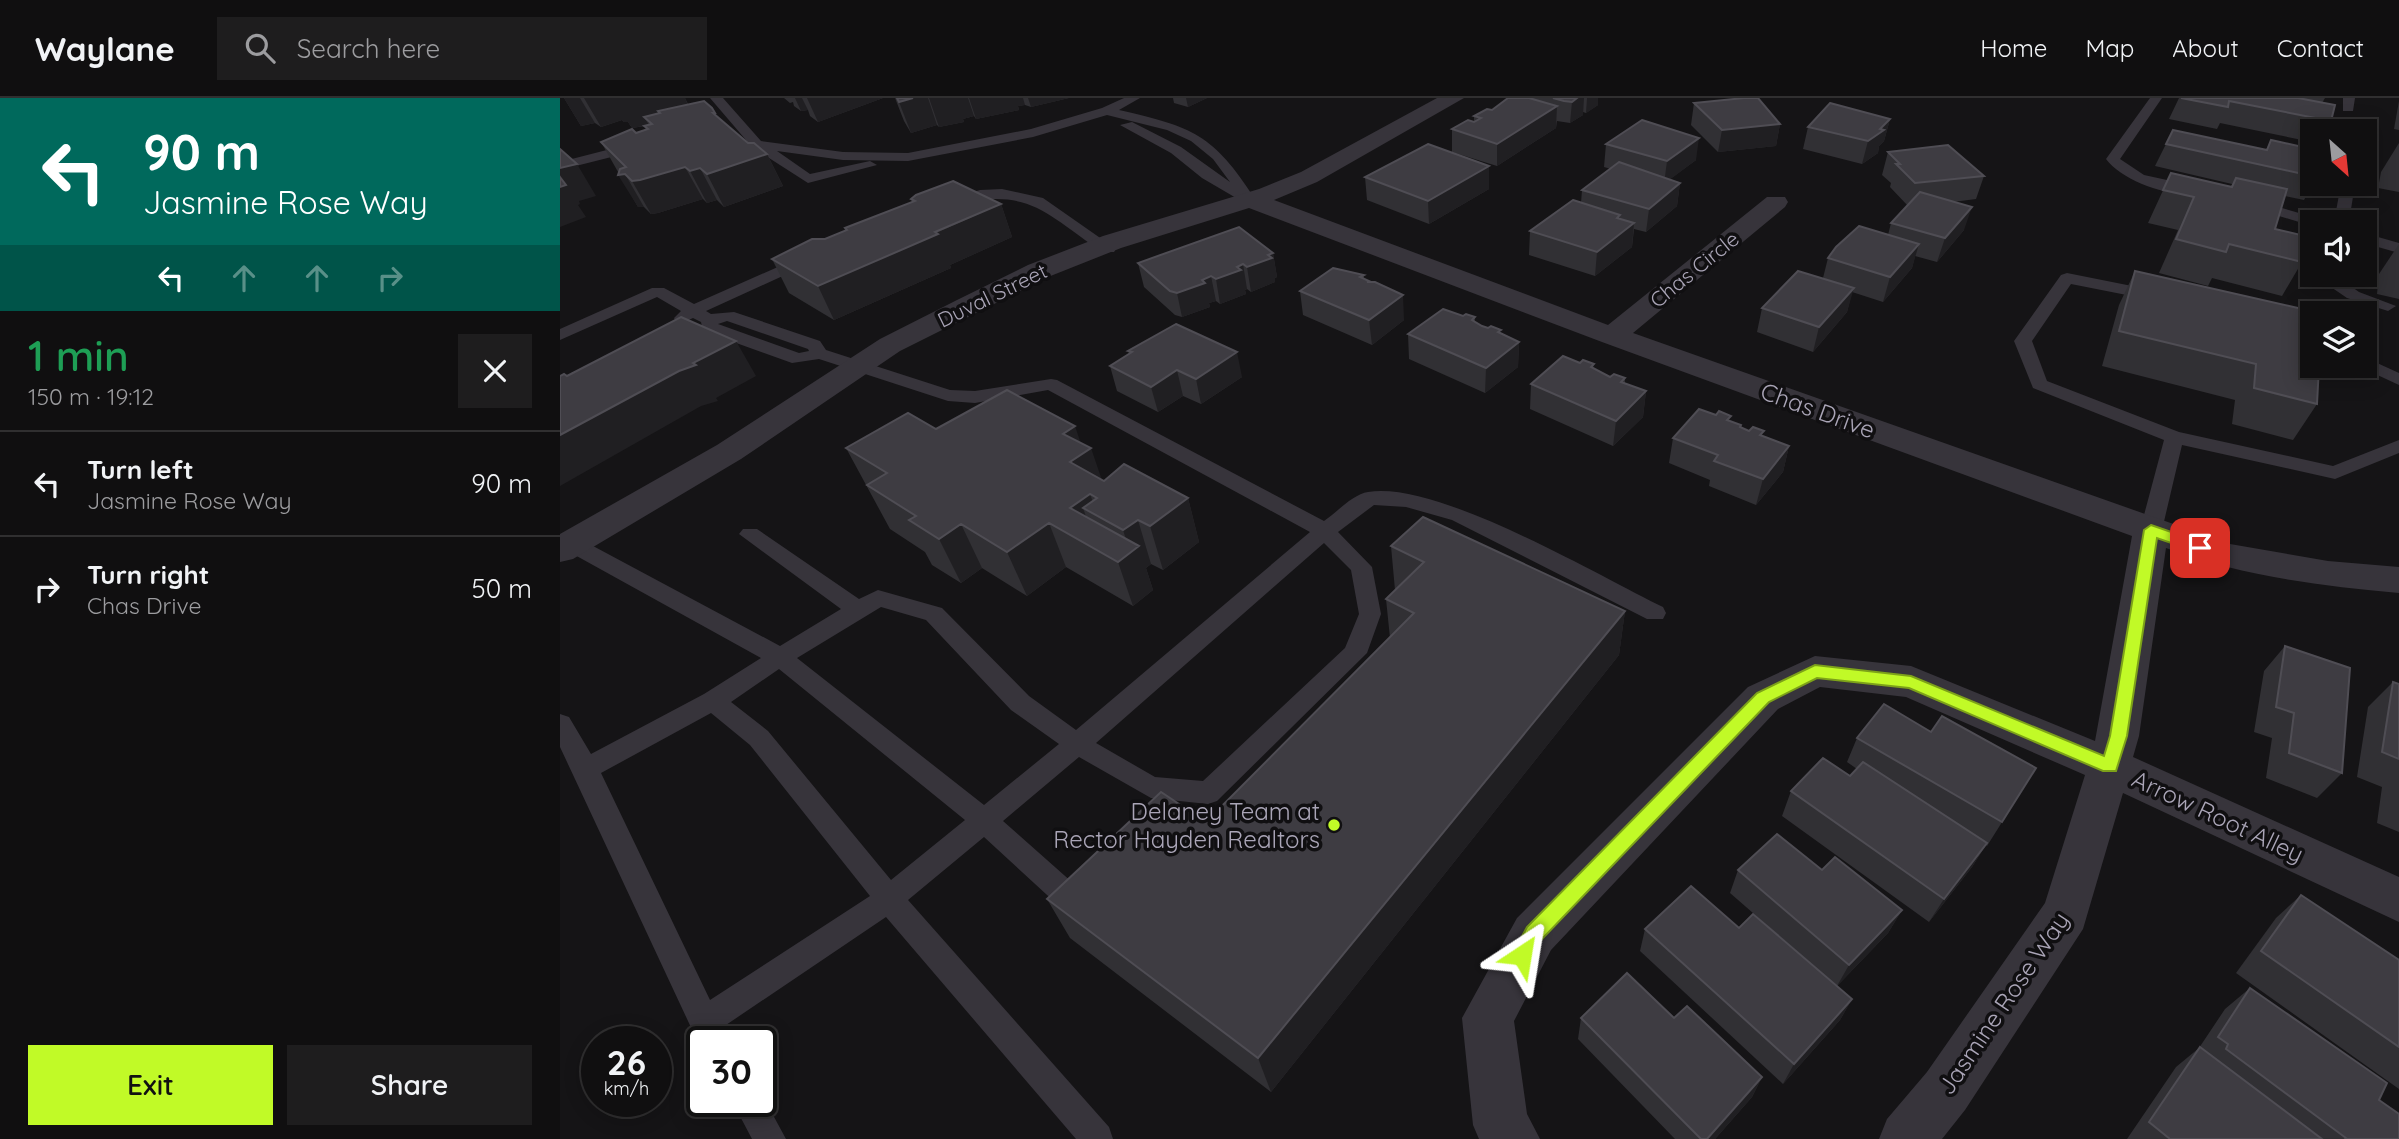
<!DOCTYPE html>
<meta charset="utf-8">
<style>
:root{--surface:#100f10;--page:#1e1d1e;--text:#f1f3f6;--muted:#9c9c9f;--line:#302f30;--accent:#c1fa27}
body{margin:0;font-family:Quicksand,sans-serif;background:var(--page);color:var(--text);height:100vh;display:flex;flex-direction:column;font-size:26px;white-space:nowrap}
*{box-sizing:border-box;margin:0}
p{font-size:23px;color:var(--muted)}
.icon{flex:none;width:38px;height:38px;fill:none;stroke:currentColor;stroke-width:2;stroke-linecap:round;stroke-linejoin:round}
.map{position:relative;flex:1;overflow:hidden}
.sheet{display:flex;flex-direction:column;background:var(--surface);width:560px}
.sheet>*{flex:none}
.banner{background:#00695c;color:#fff;overflow:hidden}
.needle{width:46px;rotate:153deg}
.controls{position:absolute;left:1740px;top:21px;display:grid;gap:14px}
.controls a{display:grid;place-items:center;width:77px;height:77px;border-radius:0px;background:var(--surface);box-shadow:0 4px 18px #0003,0 0 0 2px var(--line);font-size:35px}
.speed{position:absolute;left:21px;top:928px;display:flex;gap:14px;font-size:35px;font-weight:700;text-align:center}
.speed>*{display:grid;place-content:center;width:91px;height:91px;border-radius:50%;background:var(--surface);box-shadow:0 4px 18px #0003,0 0 0 2px var(--line);line-height:1}
.speed small{font-size:18px;font-weight:400}
.speed .limit{border:4px solid #111;border-radius:10px;background:#fff;color:#111}
.pin{position:absolute;display:grid;place-items:center;width:60px;height:60px;color:#fff;margin:-30px;border-radius:14px;box-shadow:0 4px 10px #0006}
.me{position:absolute;width:77px;margin:-38px;rotate:33deg;stroke-linejoin:round;filter:drop-shadow(0 0 5px #0008)}
.turn{display:flex;align-items:center;gap:24px;height:147px;padding:0 28px;font-size:32px}
.turn .icon{width:91px;height:91px;stroke-width:2.5}
.turn b{display:block;font-size:49px;line-height:60px}
.lanes{display:flex;align-items:center;height:66px;padding:0 28px;background:#0003;justify-content:center;gap:35px;direction:ltr}
.lanes .off{opacity:.35}
.round{display:grid;place-items:center;flex:none;width:74px;height:74px;border-radius:0px;background:var(--page)}
.summary{display:flex;align-items:center;justify-content:space-between;height:119px;padding:0 28px}
h1{font-size:42px;font-weight:600;line-height:52px;color:#1e9e55}
.primary-button{display:flex;gap:14px;margin-top:auto;padding:14px 28px}
.primary-button a{flex:1;height:80px;border-radius:0px;background:var(--accent);color:#111;font-size:28px;font-weight:600;line-height:80px;text-align:center}
.primary-button a+a{background:var(--page);color:var(--text)}
ul{padding:0;list-style:none}
li{display:flex;align-items:center;gap:21px;height:105px;padding:0 28px;border-top:2px solid var(--line)}
li div{flex:1}
li b{display:block;font-size:26px}
li em{font-style:normal}
header{display:flex;align-items:center;gap:42px;box-sizing:border-box;height:98px;padding:0 35px;background:var(--surface);border-bottom:2px solid var(--line)}
header strong{font-size:33px}
nav{display:flex;gap:38px;margin-inline-start:auto;font-size:24px}
.search{width:490px;height:63px;background:var(--page);display:flex;align-items:center;gap:18px;box-sizing:border-box;padding:0 24px;border-radius:0px;color:var(--muted);font-size:26px}
main{display:flex;flex:1;min-height:0}
.map>svg:first-child{display:block}
.lines{fill:none;stroke-linecap:round;stroke-linejoin:round}
.lane{fill:#37343b;fill-rule:evenodd}
.street{fill:#37343b;fill-rule:evenodd}
.wall{fill:#313034}
.shaded-wall{fill:#201f22}
.building{fill:#3e3c42;stroke:#4f4d54;stroke-width:2}
.route{fill:#c1fa27;stroke:#7da219;stroke-width:2}
.poi-dot{fill:#c1fa27;stroke:#100f11;stroke-width:2.5}
.labels{text-anchor:middle;dominant-baseline:central;stroke-width:7;stroke-linejoin:round;paint-order:stroke}
.far-street-label{font-size:21px;fill:#aaa5b7;stroke:#100f11}
.street-label{font-size:24px;fill:#aaa5b7;stroke:#100f11}
.poi-label{font-size:24px;fill:#aaa5b7;stroke:#100f11;text-anchor:end}
</style>
<header>
<strong>Waylane</strong>
<div class="search"><svg class="icon" aria-label="search" viewBox="0 0 24 24"><circle cx="10" cy="10" r="6"/><path d="M15 15l6 6"/></svg>Search here</div>
<nav><a>Home</a><a>Map</a><a>About</a><a>Contact</a></nav>
</header>
<main>
<section class="sheet">
<div class="banner">
<div class="turn"><svg class="icon" aria-label="left" viewBox="0 0 24 24"><path d="M17 20v-9H6M10 6l-5 5 5 5"/></svg><div><b>90 m</b>Jasmine Rose Way</div></div>
<div class="lanes"><svg class="icon" aria-label="left" viewBox="0 0 24 24"><path d="M17 20v-9H6M10 6l-5 5 5 5"/></svg><svg class="icon off" aria-label="ahead" viewBox="0 0 24 24"><path d="M12 20V5M6 11l6-6 6 6"/></svg><svg class="icon off" aria-label="ahead" viewBox="0 0 24 24"><path d="M12 20V5M6 11l6-6 6 6"/></svg><svg class="icon off" aria-label="right" viewBox="0 0 24 24"><path d="M7 20v-9h11M14 6l5 5-5 5"/></svg></div>
</div>
<div class="summary"><div><h1>1 min</h1><p>150 m · 19:12</p></div><a class="round"><svg class="icon" aria-label="close" viewBox="0 0 24 24"><path d="M6 6l12 12M18 6L6 18"/></svg></a></div>
<ul>
<li><svg class="icon" aria-label="left" viewBox="0 0 24 24"><path d="M17 20v-9H6M10 6l-5 5 5 5"/></svg><div><b>Turn left</b><p>Jasmine Rose Way</p></div><em>90 m</em></li>
<li><svg class="icon" aria-label="right" viewBox="0 0 24 24"><path d="M7 20v-9h11M14 6l5 5-5 5"/></svg><div><b>Turn right</b><p>Chas Drive</p></div><em>50 m</em></li>
</ul>
<div class="primary-button"><a>Exit</a><a>Share</a></div>
</section>
<div class="map">
<svg width="1839" height="1041" viewBox="0 0 1839 1041">
<rect width="100%" height="100%" fill="#151416"/>
<g class="lines">
<g class="lane">
<path d="M150,0H163L201,43L283,54L348,55L471,31L542,10L564,0H580L559,12C633,29 653,36 695,101L688,105L683,104L642,80L611,55L560,27L572,24L621,49L670,84L653,61L631,43L607,32L547,17L473,39L348,63L283,62L217,53L250,76L310,63L317,67L248,85L192,49Z"/>
<path d="M1590,0H1602L1560,61L1584,77L1639,89V95C1612,101 1562,83 1546,61Z"/>
<polygon points="1783,0 1795,0 1793,13 1783,13"/>
<polygon points="78,44 83,45 83,51 0,72 0,64"/>
<polygon points="1781,86 1795,86 1789,124 1774,124"/>
<path d="M442,91L483,100L556,151L554,154H542C484,114 469,89 393,107L386,103L420,92Z"/>
<polygon points="1691,101 1760,121 1763,124 1752,124 1752,128 1686,108 1684,105"/>
<polygon points="1804,135 1839,145 1839,155 1804,145"/>
<path d="M245,157L251,159V165L146,213L151,216L174,214L260,243L266,252L390,292L415,293L491,281L497,282L764,423C776,415 793,396 808,394C877,382 1037,477 1103,509L1106,515L1103,521H1087L892,422L846,409L814,407L778,434L812,469L821,516L807,555L657,703L648,706L591,700L519,659L443,723L531,801L535,810L531,819L521,823L511,819L424,739L348,802L549,1029L553,1041H516L326,819L163,929L168,943H142V953L0,649V616L9,619L31,656L144,596L201,560L4,451L1,446L4,441H20L220,548L281,511L179,436L183,431H197L299,501L318,492L382,510L469,598L516,632L750,434L488,292L415,305L388,303L259,261L232,265L143,233L141,224L133,220L122,225L116,224L114,220L121,213L97,199L0,242V231L92,190H104L134,206ZM167,223L248,251L249,253L239,255L158,226ZM764,445L791,472L799,516L785,550L643,683L595,679L536,645ZM321,509L366,522L451,612L499,646L424,707L237,560ZM219,571L405,722L331,782L208,633L171,604ZM151,615L190,647L310,798L150,902L41,675Z"/>
<polygon points="1507,175 1597,193 1605,198 1597,203 1511,186 1472,243 1487,283 1619,334 1773,368 1839,342 1839,355 1775,381 1622,347 1602,432 1591,439 1584,437 1580,432 1604,342 1473,290 1454,243 1501,177"/>
<polygon points="1767,177 1783,177 1782,182 1799,194 1836,208 1828,213 1787,200 1768,187"/>
<polygon points="1804,259 1839,275 1839,287 1798,268 1804,268"/>
<polygon points="201,995 226,1041 192,1041 172,1003 201,1003"/>
</g>
<path class="street" d="M877,0H904L757,84L714,102L1048,227L1207,99H1225L1228,104L1225,109L1073,235L1670,446L1768,463L1839,469V495C1759,488 1682,478 1606,450L1579,638L1573,659L1839,779V824L1563,695L1523,831L1405,1012L1382,1041H1319L1327,1021L1367,974L1485,805L1525,677L1346,599L1260,589L1218,611L991,852L954,923L967,1016L980,1041H919L913,1027L902,920L957,820L1188,589L1255,558L1351,568L1535,643L1572,438L1042,244L689,110L561,150L488,179L340,253L181,361L13,461L0,464V436L157,347L320,241L397,202L468,167L543,138L699,91L741,74Z"/>
</g>
<g class="wall">
<polygon points="4,0 125,0 128,6 158,19 188,45 207,56 223,88 164,109 157,102 147,105 143,101 98,115 91,116 84,109 78,109 41,44 86,32 85,28 72,30 68,24 64,24 62,22 41,29 35,25 21,28"/>
<polygon points="224,0 323,0 258,24 250,18 248,12 241,13 234,8 233,4 230,5"/>
<polygon points="335,0 509,0 471,9 465,7 458,8 459,12 416,21 414,18 403,21 404,24 379,29 377,27 351,35 344,23"/>
<polygon points="613,0 647,0 628,9 614,5"/>
<polygon points="948,0 1038,0 1038,7 1026,15 1023,14 1023,17 1010,25 997,23 996,30 937,68 892,54 892,31 914,24 914,18 932,12"/>
<polygon points="1619,0 1765,0 1762,5 1771,23 1766,33 1752,33 1752,44 1660,25 1657,31 1609,21"/>
<polygon points="1839,3 1839,32 1834,31"/>
<polygon points="1134,5 1220,26 1216,48 1158,54 1131,27"/>
<polygon points="1330,21 1324,43 1319,48 1318,55 1302,66 1243,51 1248,29"/>
<polygon points="1711,42 1752,51 1752,86 1753,86 1744,102 1725,98 1715,131 1742,164 1722,198 1652,180 1648,188 1599,175 1618,132 1588,125 1611,75 1671,89 1672,86 1595,68 1606,46 1706,52"/>
<polygon points="1839,45 1839,94 1818,90 1821,74"/>
<polygon points="1046,46 1136,62 1110,81 1120,85 1117,108 1086,134 1074,131 1072,149 1035,178 969,157 970,133 1021,105 1022,92 1051,71 1044,69"/>
<polygon points="1328,54 1424,78 1416,101 1393,104 1404,132 1377,164 1355,158 1352,170 1323,204 1292,194 1287,214 1253,254 1197,234 1202,210 1263,180 1268,160 1328,137 1331,125 1348,108 1330,89 1331,85 1322,77"/>
<polygon points="929,68 929,91 869,126 807,102 805,79"/>
<polygon points="351,101 441,106 452,139 390,167 391,170 274,222 229,195 212,161 265,141 286,132 285,130 352,104"/>
<polygon points="1839,146 1839,201 1817,196 1819,176"/>
<polygon points="713,155 717,179 715,180 715,184 691,194 687,191 685,192 686,196 660,206 656,203 649,205 650,209 622,219 615,217 584,189 578,165"/>
<polygon points="1575,173 1757,306 1733,342 1672,326 1675,302 1542,268 1559,207"/>
<polygon points="804,177 804,181 809,183 809,184 844,222 812,247 743,217 740,193"/>
<polygon points="903,218 915,219 915,224 922,228 959,244 958,269 925,295 849,261 848,236"/>
<polygon points="568,253 682,279 641,306 623,298 598,314 557,293 550,268 569,256"/>
<polygon points="1020,265 1034,266 1033,270 1050,279 1065,280 1065,285 1086,293 1083,319 1053,348 970,311 971,286"/>
<polygon points="1170,323 1181,327 1181,330 1229,348 1223,374 1196,407 1149,388 1150,382 1109,365 1113,340"/>
<polygon points="376,331 521,345 541,381 544,383 628,400 639,444 603,472 591,466 586,470 593,492 573,508 506,469 467,498 422,470 401,485 372,467 365,454 330,431 286,350"/>
<polygon points="831,448 1065,513 1059,557 711,994 510,840 487,801 646,724 830,540 826,501 835,492"/>
<polygon points="1725,548 1782,675 1757,700 1706,680 1712,640 1694,634 1704,573"/>
<polygon points="1833,584 1839,586 1839,734 1817,725 1822,689 1797,679 1808,609"/>
<polygon points="1371,634 1476,670 1427,748 1426,747 1412,769 1369,824 1222,718 1231,693 1290,678 1297,671 1287,664 1297,640"/>
<polygon points="1178,772 1262,772 1342,812 1328,835 1277,888 1170,795"/>
<polygon points="1741,797 1839,862 1839,991 1676,875 1716,820"/>
<polygon points="1179,830 1292,901 1280,922 1223,986 1080,853 1085,831"/>
<polygon points="1690,890 1819,1002 1839,1041 1567,1041 1616,969 1639,950 1665,911"/>
<polygon points="1021,920 1114,920 1202,979 1192,999 1155,1041 1115,1041 1018,941"/>
</g>
<g class="shaded-wall">
<polygon points="4,0 20,0 35,25 21,28"/>
<polygon points="24,0 125,0 128,7 105,24 84,19 89,27 72,30 68,24 64,24 62,22 41,29"/>
<polygon points="235,0 242,0 248,12 241,13"/>
<polygon points="247,0 323,0 258,24"/>
<polygon points="353,0 368,0 377,27 351,35 339,4"/>
<polygon points="369,0 408,0 414,18 403,21 404,24 379,29"/>
<polygon points="409,0 463,0 465,7 458,8 459,12 416,21"/>
<polygon points="468,0 509,0 471,9"/>
<polygon points="626,0 647,0 628,9"/>
<polygon points="1017,0 1024,0 1023,17 1010,25 1012,4"/>
<polygon points="1027,0 1038,0 1038,7 1026,15"/>
<polygon points="997,8 996,30 937,68 937,46"/>
<polygon points="1330,21 1324,43 1319,48 1318,55 1302,66 1308,43"/>
<polygon points="1220,26 1216,48 1158,54 1162,32"/>
<polygon points="1139,40 1136,62 1104,86 1107,63"/>
<polygon points="207,56 223,88 164,109 147,76"/>
<polygon points="17,66 36,98 19,103 20,106 18,107 26,119 0,129 0,70"/>
<polygon points="929,68 929,91 869,126 868,103"/>
<polygon points="125,69 143,101 98,115 91,116 72,83"/>
<polygon points="140,70 157,102 147,105 130,73"/>
<polygon points="65,76 84,109 78,109 58,77"/>
<polygon points="1120,85 1117,108 1086,134 1089,111"/>
<polygon points="441,106 452,139 390,167 391,170 274,222 258,188"/>
<polygon points="1412,109 1404,132 1377,164 1385,140"/>
<polygon points="1060,117 1058,138 1074,125 1072,149 1035,178 1037,154 1057,120"/>
<polygon points="1359,146 1352,170 1323,204 1330,179"/>
<polygon points="713,155 717,179 715,180 715,184 691,194 687,169"/>
<polygon points="683,166 687,191 685,192 686,196 660,206 656,181 677,169"/>
<polygon points="651,178 656,203 649,205 650,209 622,219 617,195 642,182"/>
<polygon points="1294,190 1287,214 1253,254 1259,229"/>
<polygon points="843,197 844,222 812,247 809,222"/>
<polygon points="176,243 196,278 156,300 158,303 141,308 0,388 0,337"/>
<polygon points="959,244 958,269 925,295 926,270"/>
<polygon points="677,254 682,279 641,306 636,281"/>
<polygon points="617,272 623,298 598,314 591,289"/>
<polygon points="1086,293 1083,319 1053,348 1056,323"/>
<polygon points="515,328 524,355 531,350 546,394 530,396 538,418 523,410 536,447 510,410 510,364 503,336"/>
<polygon points="1229,348 1223,374 1196,407 1203,381"/>
<polygon points="628,400 639,444 603,472 590,428"/>
<polygon points="578,422 591,466 586,470 593,492 573,508 558,464 570,454 563,432"/>
<polygon points="489,425 506,469 467,498 447,454"/>
<polygon points="401,426 422,470 401,485 379,441"/>
<polygon points="1065,513 1059,557 711,994 698,960"/>
<polygon points="1427,745 1412,769 1369,824 1384,801"/>
<polygon points="1342,812 1328,835 1277,888 1289,867"/>
<polygon points="1292,901 1280,922 1223,986 1234,966"/>
<polygon points="1202,979 1192,999 1155,1041 1147,1041"/>
</g>
<g class="building">
<polygon points="337,0 353,0 339,4"/>
<polygon points="948,0 969,0 997,8 937,46 892,31 908,22 914,24 921,20 914,18 927,11 932,12"/>
<polygon points="993,0 1017,0 1012,4 1004,3"/>
<polygon points="1184,0 1198,0 1220,26 1162,32 1134,5"/>
<polygon points="1621,0 1738,0 1775,7 1771,23 1669,3 1668,9"/>
<polygon points="144,3 152,10 155,15 153,15 188,45 194,45 207,56 147,76 140,70 130,73 125,69 80,82 72,83 65,76 58,77 60,71 66,69 41,44 72,31 76,35 88,31 84,28 92,26 84,19 100,15 98,13"/>
<polygon points="1270,5 1330,21 1320,31 1324,32 1308,43 1248,29"/>
<polygon points="1082,22 1139,40 1107,63 1046,46"/>
<polygon points="1613,32 1707,52 1711,42 1752,51 1752,78 1606,46"/>
<polygon points="868,46 929,68 868,103 805,79"/>
<polygon points="1388,47 1424,78 1355,85 1336,66 1340,66 1328,54"/>
<polygon points="0,51 17,66 0,70"/>
<polygon points="1059,64 1120,85 1089,111 1022,92"/>
<polygon points="1611,75 1672,89 1676,80 1727,91 1715,131 1749,139 1742,164 1669,146 1666,154 1616,141 1634,99 1603,92"/>
<polygon points="0,79 6,87 0,89"/>
<polygon points="393,83 441,106 375,134 378,136 258,188 212,161 252,141 265,141 287,132 285,130 355,103 351,101 356,97"/>
<polygon points="1360,94 1412,109 1385,140 1331,125"/>
<polygon points="1013,102 1060,117 1057,120 1074,125 1037,154 970,133"/>
<polygon points="1299,128 1359,146 1330,179 1268,160 1276,149"/>
<polygon points="679,129 713,155 708,157 712,160 687,169 683,166 677,169 681,172 656,181 651,178 642,182 645,185 617,195 610,193 578,165"/>
<polygon points="773,170 804,177 800,179 809,183 807,184 815,184 843,197 809,222 740,193"/>
<polygon points="1238,173 1294,190 1259,229 1202,210"/>
<polygon points="1575,173 1760,215 1752,215 1752,268 1759,268 1757,306 1694,290 1696,266 1559,233"/>
<polygon points="883,211 903,218 906,216 915,219 912,222 922,228 928,230 931,228 941,232 938,234 959,244 926,270 848,236"/>
<polygon points="121,219 176,243 133,265 136,267 119,273 0,337 0,278 4,276 7,278"/>
<polygon points="616,226 677,254 636,281 617,272 591,289 550,268 572,254 568,253"/>
<polygon points="1003,258 1020,265 1023,262 1034,266 1031,269 1050,279 1054,276 1065,280 1061,284 1086,293 1056,323 971,286"/>
<polygon points="447,292 515,328 503,336 531,350 510,364 544,383 564,366 628,400 590,428 578,422 563,432 523,410 537,400 530,396 510,410 579,448 558,464 489,425 447,454 401,426 379,441 349,422 356,418 307,387 327,375 286,350 348,315 376,331"/>
<polygon points="1139,311 1156,317 1159,313 1171,318 1167,322 1181,327 1180,329 1189,333 1193,329 1204,333 1200,337 1229,348 1203,381 1154,363 1158,357 1113,340"/>
<polygon points="863,419 1065,513 698,960 487,801 601,694 646,724 854,515 826,501 864,464 831,448"/>
<polygon points="1725,548 1790,570 1782,675 1729,655 1734,615 1716,609"/>
<polygon points="1833,584 1839,586 1839,661 1822,654"/>
<polygon points="1324,606 1371,634 1382,618 1476,670 1442,724 1297,640"/>
<polygon points="1263,660 1290,678 1303,664 1427,745 1384,801 1231,693"/>
<polygon points="1217,736 1262,772 1275,759 1342,812 1289,867 1178,772"/>
<polygon points="1131,788 1179,830 1193,816 1292,901 1234,966 1085,831"/>
<polygon points="1741,797 1839,862 1839,949 1701,853"/>
<polygon points="1067,875 1114,920 1127,908 1202,979 1147,1041 1141,1041 1021,920"/>
<polygon points="1690,890 1827,985 1819,1002 1839,1016 1839,1041 1785,1041 1786,1040 1666,951 1668,946 1658,939"/>
<polygon points="1640,949 1762,1041 1610,1041 1589,1024"/>
</g>
<polygon class="route" points="1591,427 1646,446 1648,450 1640,455 1597,440 1567,638 1556,673 1543,673 1349,590 1257,580 1209,604 981,842 970,863 962,866 955,863 952,857 967,829 1197,595 1255,567 1351,578 1544,658 1550,638 1584,432"/>
<circle class="poi-dot" cx="774" cy="727" r="7"/>
<g class="labels">
<g class="far-street-label">
<text transform="translate(1134 171) rotate(-39)">Chas Circle</text>
<text transform="translate(432 197) rotate(-26)">Duval Street</text>
</g>
<g class="street-label">
<text transform="translate(1258 312) rotate(20)">Chas Drive</text>
<text transform="translate(1658 718) rotate(25)">Arrow Root Alley</text>
<text transform="translate(1443 905) rotate(-56)">Jasmine Rose Way</text>
</g>
<g class="poi-label">
<text x="760" y="713">Delaney Team at<tspan x="760" dy="28">Rector Hayden Realtors</tspan></text>
</g>
</g>
</svg>
<div class="controls">
<a><svg class="needle" viewBox="-14 -14 28 28"><path d="M0-13l5 13h-10z" fill="#e53935"/><path d="M0 13l5-13h-10z" fill="#9c9c9f"/></svg></a>
<a><svg class="icon" aria-label="sound" viewBox="0 0 24 24"><path d="M4 9h4l5-4v14l-5-4H4zM17 9q2 3 0 6"/></svg></a>
<a><svg class="icon" aria-label="layers" viewBox="0 0 24 24"><path d="M12 4l9 5-9 5-9-5zM3 14l9 5 9-5"/></svg></a>
</div>
<div class="speed"><div>26<small>km/h</small></div><div class="limit">30</div></div>
<div class="pin" style="left:1640px;top:450px;background:#d93025"><svg class="icon" aria-label="arrive" viewBox="0 0 24 24"><path d="M6 21V4h12l-3 4 3 4H6"/></svg></div>
<svg class="me" style="left:962px;top:857px" viewBox="-20 -20 40 40"><path d="M0-17L14 15 0 8-14 15z" fill="#c1fa27" stroke="#fff" stroke-width="4"/></svg>
</div>
</main>
